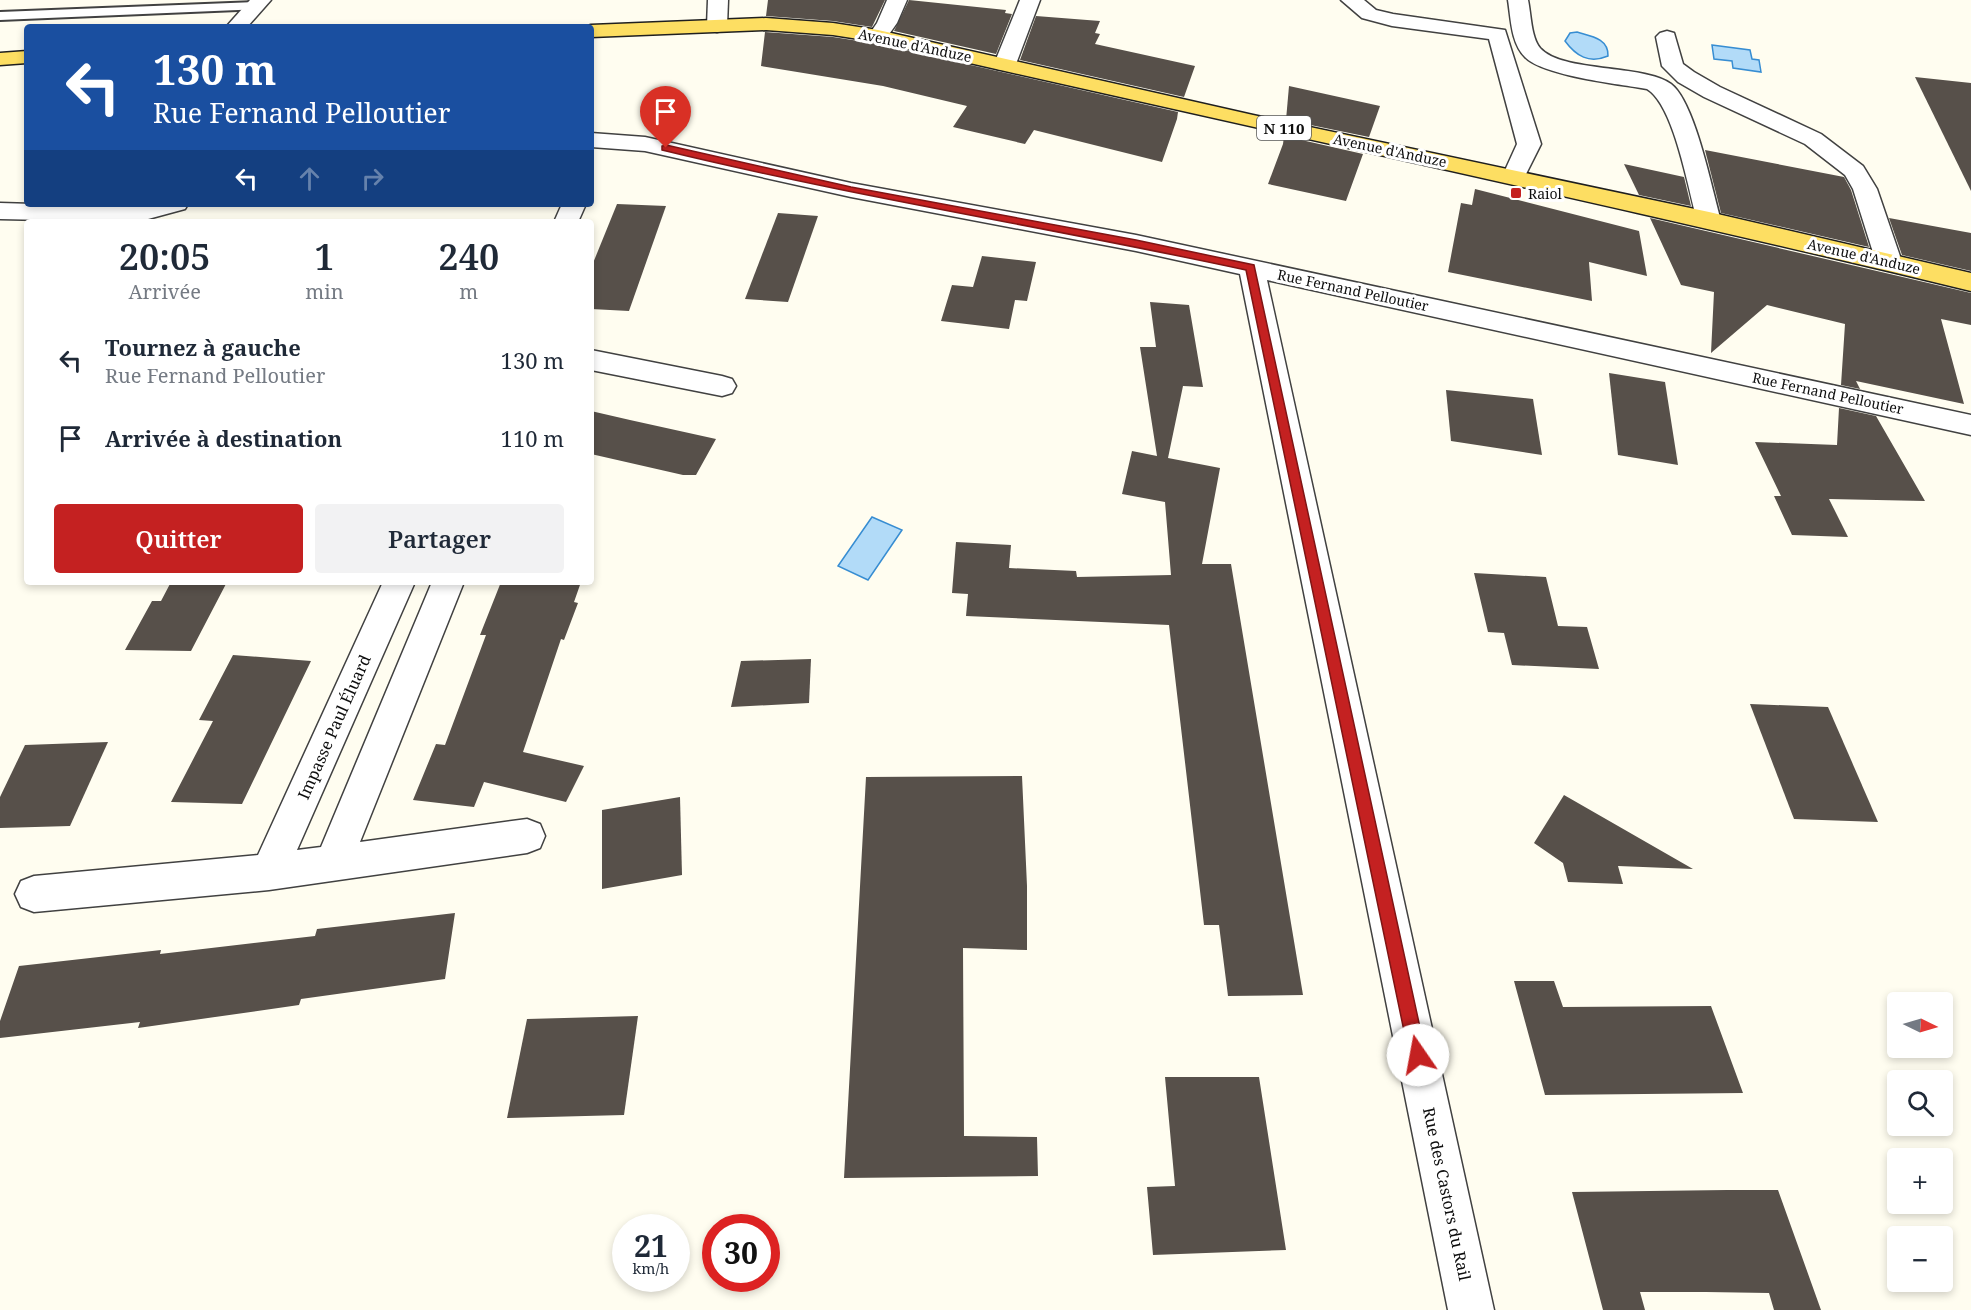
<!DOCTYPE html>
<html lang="fr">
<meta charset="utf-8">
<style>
:root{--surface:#fff;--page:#f2f2f3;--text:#1f2937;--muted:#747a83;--accent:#c42121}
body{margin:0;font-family:"Noto Serif",serif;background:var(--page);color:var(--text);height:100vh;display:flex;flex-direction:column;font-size:22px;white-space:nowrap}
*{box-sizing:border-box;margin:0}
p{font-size:20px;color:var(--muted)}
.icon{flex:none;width:33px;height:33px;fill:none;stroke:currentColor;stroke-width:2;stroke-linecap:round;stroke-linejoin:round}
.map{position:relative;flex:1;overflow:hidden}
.details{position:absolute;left:24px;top:219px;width:570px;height:366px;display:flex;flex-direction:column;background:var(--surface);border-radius:6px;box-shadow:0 3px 9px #0003}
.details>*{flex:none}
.guide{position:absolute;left:24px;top:24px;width:570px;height:183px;border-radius:6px;box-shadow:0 3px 9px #0003;background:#1a4fa0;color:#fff;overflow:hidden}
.needle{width:39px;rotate:95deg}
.buttons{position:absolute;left:1887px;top:992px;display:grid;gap:12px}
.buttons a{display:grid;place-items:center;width:66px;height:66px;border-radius:6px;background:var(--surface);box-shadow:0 3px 9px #0003;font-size:30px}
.speed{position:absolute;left:612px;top:1214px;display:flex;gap:12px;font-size:30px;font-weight:700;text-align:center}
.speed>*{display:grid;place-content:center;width:78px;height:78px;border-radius:50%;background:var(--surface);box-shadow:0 3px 9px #0003;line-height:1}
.speed small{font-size:15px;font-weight:400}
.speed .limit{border:9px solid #d22;background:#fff;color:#111}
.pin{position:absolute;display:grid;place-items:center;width:51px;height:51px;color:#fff;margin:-62px -26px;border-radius:50% 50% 50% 0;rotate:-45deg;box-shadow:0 0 6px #0007}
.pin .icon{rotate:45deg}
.me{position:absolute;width:66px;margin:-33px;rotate:348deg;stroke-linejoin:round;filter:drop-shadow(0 0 4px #0008)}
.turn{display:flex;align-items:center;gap:21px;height:126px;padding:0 30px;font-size:27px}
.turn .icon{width:78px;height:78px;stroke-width:2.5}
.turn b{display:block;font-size:42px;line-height:51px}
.lanes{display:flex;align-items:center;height:57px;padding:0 30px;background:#0003;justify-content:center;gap:30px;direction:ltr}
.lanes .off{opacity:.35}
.eta{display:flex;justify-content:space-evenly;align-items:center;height:102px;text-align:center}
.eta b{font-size:36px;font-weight:600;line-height:42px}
.button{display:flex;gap:12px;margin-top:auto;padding:12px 30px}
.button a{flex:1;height:69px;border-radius:6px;background:var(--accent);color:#fff;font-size:24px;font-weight:600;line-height:69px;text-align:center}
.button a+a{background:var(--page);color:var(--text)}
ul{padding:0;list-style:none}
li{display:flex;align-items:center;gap:18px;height:78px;padding:0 30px}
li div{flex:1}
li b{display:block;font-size:22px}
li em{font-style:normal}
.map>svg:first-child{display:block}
.water{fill:#b2dbf8;stroke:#378dd2;stroke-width:1.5}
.building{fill:#57504a}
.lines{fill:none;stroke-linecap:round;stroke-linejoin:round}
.service-casing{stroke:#414141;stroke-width:4}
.minor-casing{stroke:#414141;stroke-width:3}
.primary-casing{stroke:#1f1f1f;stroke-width:3}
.service{fill:#fff;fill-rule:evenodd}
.minor{fill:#fff;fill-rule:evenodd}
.primary{fill:#fdde62;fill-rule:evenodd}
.route{fill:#c42121;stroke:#7f1515;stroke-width:1.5}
.poi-dot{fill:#c42121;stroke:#fff;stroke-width:2}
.labels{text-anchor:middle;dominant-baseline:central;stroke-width:6;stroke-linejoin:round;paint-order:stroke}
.far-street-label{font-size:14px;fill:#0e0e0e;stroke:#fff}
.far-poi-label{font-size:14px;fill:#0e0e0e;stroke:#fff;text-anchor:start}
.shield{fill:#fff;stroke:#565656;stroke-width:1.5}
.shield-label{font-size:15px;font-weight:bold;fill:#0e0e0e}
.street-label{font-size:16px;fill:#0e0e0e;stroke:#fff}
</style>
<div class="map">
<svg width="1971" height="1310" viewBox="0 0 1971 1310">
<rect width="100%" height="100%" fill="#fffdf0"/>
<g class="water">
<path d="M1577,32C1590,36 1609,38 1608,56C1589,64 1576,56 1565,41L1570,33Z"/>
<polygon points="1712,45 1750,50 1752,59 1759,60 1761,72 1733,68 1732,61 1714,59"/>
<polygon points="872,517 902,530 868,580 838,566"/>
</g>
<g class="building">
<polygon points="768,0 885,0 872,27 833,21 766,16"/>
<polygon points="909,0 1006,10 1005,13 1012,14 996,54 894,31"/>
<polygon points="1036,16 1100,21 1095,33 1100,34 1095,44 1195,66 1184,97 1020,60"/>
<polygon points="765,32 833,37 878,44 1178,112 1177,119 1162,162 1034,130 1025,144 953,127 967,106 883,86 761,66"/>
<polygon points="1915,77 1971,83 1971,191"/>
<polygon points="1289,86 1380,106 1369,137 1286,120"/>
<polygon points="1284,136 1363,154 1346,201 1268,184 1283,144"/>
<polygon points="1705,150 1844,177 1851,190 1869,247 1721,213"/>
<polygon points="1624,164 1684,177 1691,206 1639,195"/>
<polygon points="1475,189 1639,231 1647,276 1589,262 1592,301 1448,272 1461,203 1472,205"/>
<polygon points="617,204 666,206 629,311 591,309 591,268"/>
<polygon points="778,213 818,216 788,302 745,299"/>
<polygon points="1650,218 1971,293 1971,325 1941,319 1964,404 1856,381 1860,389 1841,385 1845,324 1767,305 1711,353 1714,292 1681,285"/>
<polygon points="1889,218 1971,233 1971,271 1902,255"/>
<polygon points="982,256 1036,262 1027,301 1015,300 1009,329 941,321 952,285 973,287"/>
<polygon points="1150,302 1189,305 1203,387 1183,386 1168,458 1220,468 1202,564 1231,564 1303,995 1228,996 1219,925 1204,925 1169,625 966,616 968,594 952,593 956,542 1011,545 1009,568 1076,571 1077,577 1171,575 1165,502 1122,494 1132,451 1157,456 1140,347 1156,347"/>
<polygon points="1609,373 1665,382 1678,465 1618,455"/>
<polygon points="1446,390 1533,399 1542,455 1451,441"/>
<polygon points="1839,408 1876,416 1925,501 1829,499 1848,537 1792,535 1774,496 1781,496 1755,442 1837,445"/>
<polygon points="591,411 630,420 716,439 696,475 683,475 591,454"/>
<polygon points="1474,573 1546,577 1558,626 1587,627 1599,669 1512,665 1504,633 1488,632"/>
<polygon points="171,582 227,582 191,651 125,650 152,601 161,601"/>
<polygon points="501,582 581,582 574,602 578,603 564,640 561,639 523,752 584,766 566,802 484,782 474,807 413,800 436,744 445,745 486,635 480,635"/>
<polygon points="233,655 311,661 242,804 171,802 213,721 199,720"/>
<polygon points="811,659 809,703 731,707 741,661"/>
<polygon points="1750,704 1828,707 1878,822 1794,819"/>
<polygon points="108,742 70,826 0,828 0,797 25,745"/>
<polygon points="1022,776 1027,886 1027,950 963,948 964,1136 1037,1137 1038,1176 844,1178 866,777"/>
<polygon points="1564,795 1693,869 1618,866 1623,884 1568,882 1563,863 1534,843"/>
<polygon points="680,797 682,875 602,889 602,810"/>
<polygon points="455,913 445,979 301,999 299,1005 138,1028 140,1022 0,1038 0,1021 19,966 161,950 160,954 315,936 317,929"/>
<polygon points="1514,981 1554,981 1563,1007 1711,1006 1743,1093 1545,1095"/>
<polygon points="638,1016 624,1115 507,1118 527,1019"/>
<polygon points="1165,1077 1259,1077 1286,1250 1153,1255 1147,1187 1175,1186"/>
<polygon points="1727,1190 1778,1190 1821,1310 1774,1310 1769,1293 1706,1292 1640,1292 1645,1310 1603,1310 1572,1192"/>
</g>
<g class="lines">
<g class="service-casing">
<polygon id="service" points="256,2 263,6 261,9 0,20 0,12"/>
</g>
<g class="minor-casing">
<g id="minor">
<polygon points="250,0 271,0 247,27 226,27"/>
<polygon points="708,0 728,0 727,26 724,30 717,32 710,30 707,26"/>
<polygon points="887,0 907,0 897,23 885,40 878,42 871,40 868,36 877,23"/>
<polygon points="1020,0 1040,0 1016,64 1013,69 1005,70 997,69 994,64"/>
<polygon points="1341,0 1364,0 1376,10 1393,14 1505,30 1541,144 1522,182 1514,184 1506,182 1502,177 1517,144 1489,39 1392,26 1362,18"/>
<path d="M1508,0H1528C1531,14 1531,37 1540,48C1562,73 1644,64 1671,84C1695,102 1712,190 1721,220L1718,225L1709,228L1700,225L1697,220C1688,188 1674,105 1647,89C1620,84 1543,76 1525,57C1511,43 1511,19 1508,0Z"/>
<polygon points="1667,31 1674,33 1683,64 1694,72 1720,87 1821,134 1863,166 1877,189 1902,262 1898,268 1889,270 1880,268 1876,262 1853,189 1845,175 1805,144 1704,97 1678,82 1662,66 1656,37 1660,33"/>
<polygon points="591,133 645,137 851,183 1136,235 1971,415 1971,435 1267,280 1494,1310 1448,1310 1240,274 1136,251 851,197 645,151 591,147"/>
<polygon points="0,203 134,207 147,204 188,204 185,209 137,222 0,219"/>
<polygon points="562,204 586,204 578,222 554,222"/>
<polygon points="591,350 722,376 732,379 736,386 732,393 722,396 591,370"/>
<polygon points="383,582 415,582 297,850 321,847 432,582 464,582 360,842 527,819 540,824 545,836 540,848 527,853 269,890 34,912 21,907 15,894 21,881 34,876 258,855"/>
</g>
</g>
<g class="primary-casing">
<g id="primary">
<path d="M766,18L833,23L878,30L1253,115L1709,212L1971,273V291C1608,203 1242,126 878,42L833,35L766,30L591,37V27H583L591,25Z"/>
<polygon points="27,51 27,63 0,65 0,53"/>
</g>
</g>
<use href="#service" class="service"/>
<use href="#minor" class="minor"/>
<use href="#primary" class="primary"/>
</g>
<path class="route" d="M666,145L851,187L1136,240L1254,265L1426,1055L1423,1061L1418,1064L1412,1061L1409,1055L1246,270C1052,228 855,197 662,150V146Z"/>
<rect class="poi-dot" x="1510" y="187" width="12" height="12" rx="3"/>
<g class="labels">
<g class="far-street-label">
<text transform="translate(915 45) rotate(12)">Avenue d'Anduze</text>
<text transform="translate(1390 150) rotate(12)">Avenue d'Anduze</text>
<text transform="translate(1864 256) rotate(13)">Avenue d'Anduze</text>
<text transform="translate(1353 290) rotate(12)">Rue Fernand Pelloutier</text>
<text transform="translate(1828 393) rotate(12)">Rue Fernand Pelloutier</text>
</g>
<g class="far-poi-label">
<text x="1528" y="193">Raiol</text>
</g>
<rect class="shield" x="1257" y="116" width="54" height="24" rx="4.5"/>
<g class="shield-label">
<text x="1284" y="128">N 110</text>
</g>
<g class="street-label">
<text transform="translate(334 727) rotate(-66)">Impasse Paul Éluard</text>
<text transform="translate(1447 1194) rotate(78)">Rue des Castors du Rail</text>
</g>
</g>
</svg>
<div class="buttons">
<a><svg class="needle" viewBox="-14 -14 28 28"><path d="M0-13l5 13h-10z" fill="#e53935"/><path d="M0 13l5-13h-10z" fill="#747a83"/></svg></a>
<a><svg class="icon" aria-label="search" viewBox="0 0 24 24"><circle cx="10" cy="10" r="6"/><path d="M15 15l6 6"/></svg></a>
<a>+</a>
<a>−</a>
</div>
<div class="speed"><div>21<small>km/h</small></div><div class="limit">30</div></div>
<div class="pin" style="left:666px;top:148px;background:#d93025"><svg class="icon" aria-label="arrive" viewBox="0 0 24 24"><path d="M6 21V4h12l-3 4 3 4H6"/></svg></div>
<svg class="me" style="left:1418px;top:1055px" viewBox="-20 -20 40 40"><circle r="19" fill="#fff"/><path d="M0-13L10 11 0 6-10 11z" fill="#c42121"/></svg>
<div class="guide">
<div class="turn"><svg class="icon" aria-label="left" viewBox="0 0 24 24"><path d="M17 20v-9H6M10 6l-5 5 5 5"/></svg><div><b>130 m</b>Rue Fernand Pelloutier</div></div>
<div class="lanes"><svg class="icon" aria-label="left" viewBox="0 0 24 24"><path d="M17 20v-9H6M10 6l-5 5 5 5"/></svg><svg class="icon off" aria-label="ahead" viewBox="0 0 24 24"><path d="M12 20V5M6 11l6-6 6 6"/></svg><svg class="icon off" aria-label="right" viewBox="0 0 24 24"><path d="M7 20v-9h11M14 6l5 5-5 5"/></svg></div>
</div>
<section class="details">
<div class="eta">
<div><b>20:05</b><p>Arrivée</p></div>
<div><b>1</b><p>min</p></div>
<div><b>240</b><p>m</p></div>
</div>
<ul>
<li><svg class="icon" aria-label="left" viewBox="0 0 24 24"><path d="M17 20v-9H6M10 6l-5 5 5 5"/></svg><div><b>Tournez à gauche</b><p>Rue Fernand Pelloutier</p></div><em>130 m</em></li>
<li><svg class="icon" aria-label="arrive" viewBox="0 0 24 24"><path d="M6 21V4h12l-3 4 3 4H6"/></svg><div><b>Arrivée à destination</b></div><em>110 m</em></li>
</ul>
<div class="button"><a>Quitter</a><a>Partager</a></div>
</section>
</div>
